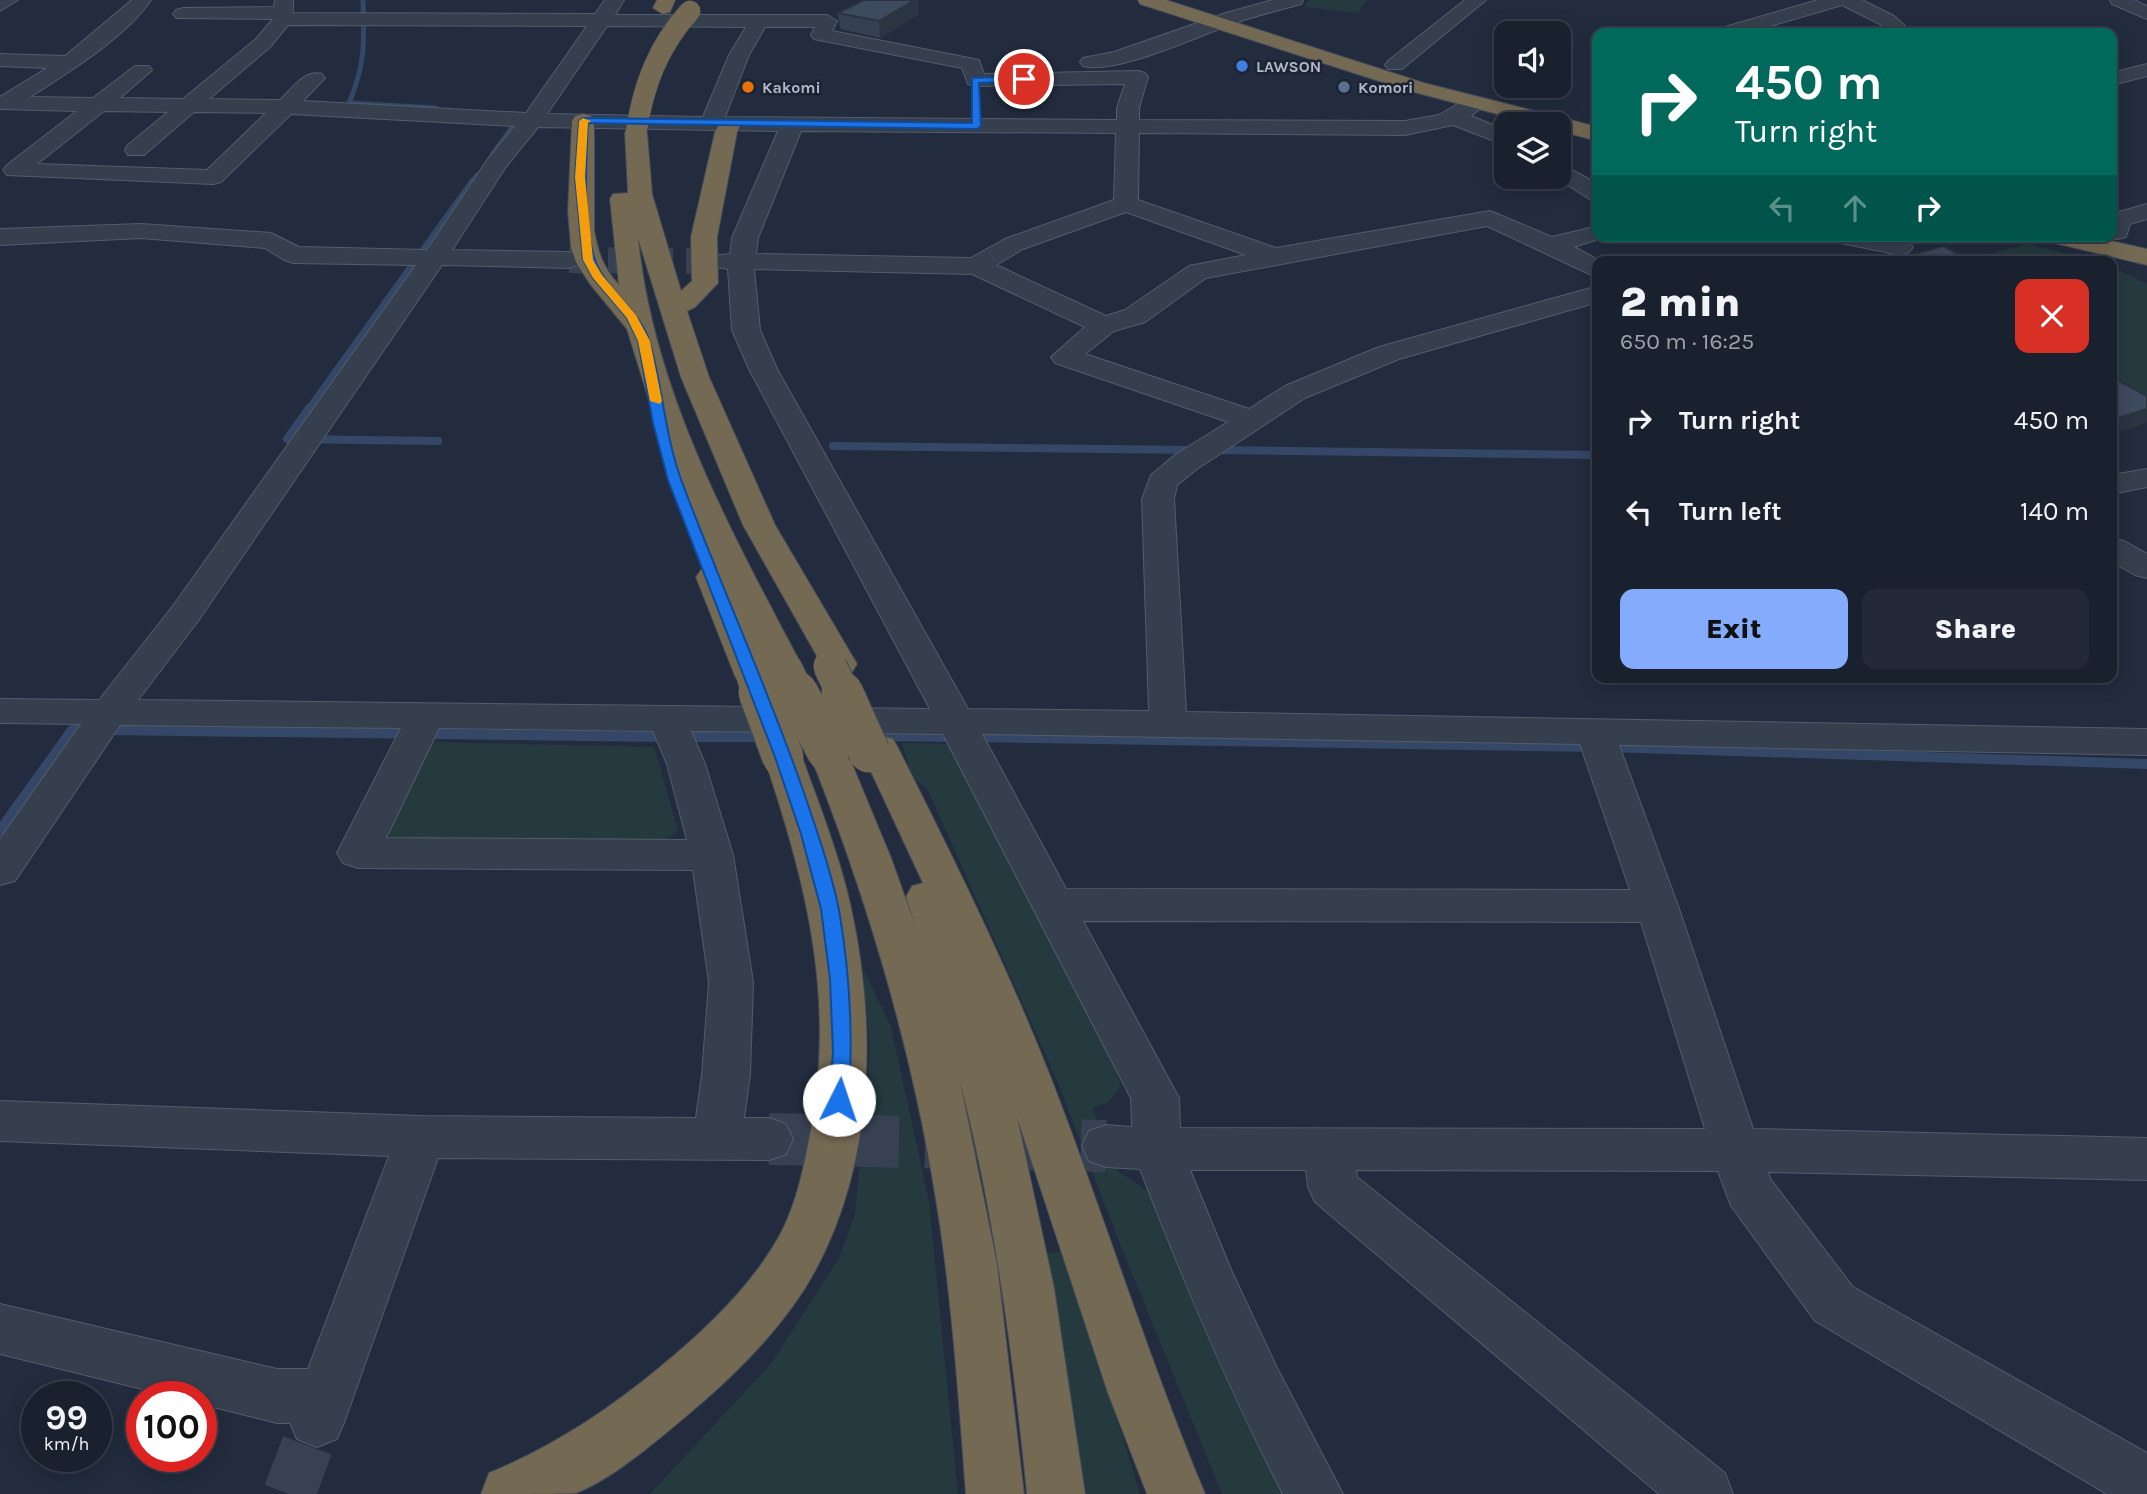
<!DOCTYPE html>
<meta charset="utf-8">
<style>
:root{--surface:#1a212e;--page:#232936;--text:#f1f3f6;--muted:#9fa3aa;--line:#383e4a;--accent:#84abfc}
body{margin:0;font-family:Karla,sans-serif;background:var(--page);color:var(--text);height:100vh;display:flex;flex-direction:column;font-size:26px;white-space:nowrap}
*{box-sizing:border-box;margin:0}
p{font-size:23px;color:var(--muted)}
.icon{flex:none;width:38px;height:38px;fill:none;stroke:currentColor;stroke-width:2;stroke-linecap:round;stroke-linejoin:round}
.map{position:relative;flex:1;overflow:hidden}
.sheet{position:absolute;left:1592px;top:256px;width:525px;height:427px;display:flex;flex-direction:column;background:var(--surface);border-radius:14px;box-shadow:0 4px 18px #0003,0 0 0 2px var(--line)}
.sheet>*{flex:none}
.guide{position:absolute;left:1592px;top:28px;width:525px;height:214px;border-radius:14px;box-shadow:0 4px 18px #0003,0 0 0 2px var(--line);background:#00695c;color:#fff;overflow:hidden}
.fabs{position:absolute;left:1494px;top:21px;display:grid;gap:14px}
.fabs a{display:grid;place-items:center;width:77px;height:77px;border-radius:14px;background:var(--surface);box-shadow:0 4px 18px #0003,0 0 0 2px var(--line);font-size:35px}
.speed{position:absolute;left:21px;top:1381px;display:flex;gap:14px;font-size:35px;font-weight:700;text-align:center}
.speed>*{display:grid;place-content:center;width:91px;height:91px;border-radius:50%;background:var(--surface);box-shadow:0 4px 18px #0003,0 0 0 2px var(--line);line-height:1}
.speed small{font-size:18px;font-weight:400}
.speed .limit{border:10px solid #d22;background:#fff;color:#111}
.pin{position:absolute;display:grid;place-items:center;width:60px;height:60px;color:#fff;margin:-30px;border:4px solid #fff;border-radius:50%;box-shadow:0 2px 7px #0007}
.me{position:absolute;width:77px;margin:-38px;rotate:4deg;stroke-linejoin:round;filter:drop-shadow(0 0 5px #0008)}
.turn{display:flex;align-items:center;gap:24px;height:147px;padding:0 28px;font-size:32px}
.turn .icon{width:91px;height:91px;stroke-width:2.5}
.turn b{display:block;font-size:49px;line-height:60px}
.lanes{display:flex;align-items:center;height:66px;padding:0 28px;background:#0003;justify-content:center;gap:35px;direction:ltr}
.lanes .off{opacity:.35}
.round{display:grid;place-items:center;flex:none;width:74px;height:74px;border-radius:14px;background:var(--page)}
.overview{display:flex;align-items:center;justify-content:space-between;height:119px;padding:0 28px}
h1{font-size:42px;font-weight:800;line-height:52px}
.primary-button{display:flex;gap:14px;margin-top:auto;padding:14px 28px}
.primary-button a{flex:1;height:80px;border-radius:14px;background:var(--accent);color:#111;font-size:28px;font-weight:800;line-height:80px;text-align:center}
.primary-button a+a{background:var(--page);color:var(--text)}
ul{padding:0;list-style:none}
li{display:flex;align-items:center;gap:21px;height:91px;padding:0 28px}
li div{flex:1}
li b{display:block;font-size:26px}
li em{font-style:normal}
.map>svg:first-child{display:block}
.green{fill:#243a3f}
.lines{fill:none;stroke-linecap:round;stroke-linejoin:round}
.stream-far3{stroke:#354766;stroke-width:5}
.stream-far2{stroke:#354766;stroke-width:7}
.stream-far1{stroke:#354766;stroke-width:8}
.stream{stroke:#354766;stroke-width:10}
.minor-tunnel-far1{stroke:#384153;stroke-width:26;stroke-dasharray:26 13;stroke-linecap:butt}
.minor-tunnel{stroke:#384153;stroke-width:52;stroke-dasharray:52 26;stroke-linecap:butt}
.minor-casing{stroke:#545c6c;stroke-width:2}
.highway-casing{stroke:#414959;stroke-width:2}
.minor{fill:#363f4e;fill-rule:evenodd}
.highway{fill:#746953;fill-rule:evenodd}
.highway-bridge-far2-casing{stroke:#414959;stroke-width:22;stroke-linecap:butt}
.highway-bridge-far1-casing{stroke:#414959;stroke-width:35;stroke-linecap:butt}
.highway-bridge-casing{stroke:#414959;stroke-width:43;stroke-linecap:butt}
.highway-bridge-far2{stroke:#746953;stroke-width:21}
.highway-bridge-far1{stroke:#746953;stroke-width:33}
.highway-bridge{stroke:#746953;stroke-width:41}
.wall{fill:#354050}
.shaded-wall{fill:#2b3441}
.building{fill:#3e4a5d;stroke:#2b3441;stroke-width:2}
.route{fill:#1a73e8;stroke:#114b97;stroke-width:2}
.slow{fill:#f59e0b}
.shop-dot{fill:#3f7fe0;stroke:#1b2433;stroke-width:2.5}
.food-dot{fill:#e8710a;stroke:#1b2433;stroke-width:2.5}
.service-dot{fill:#5c6f8a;stroke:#1b2433;stroke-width:2.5}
.labels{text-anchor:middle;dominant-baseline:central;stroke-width:5;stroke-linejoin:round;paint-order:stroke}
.far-poi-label{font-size:16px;font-weight:bold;fill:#b2b9c9;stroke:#1b2433;text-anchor:start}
</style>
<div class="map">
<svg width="2147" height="1494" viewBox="0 0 2147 1494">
<rect width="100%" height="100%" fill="#222c3e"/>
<g class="green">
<polygon points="1309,0 1367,0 1358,13 1304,7"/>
<polygon points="2028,244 2097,261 1960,261"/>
<polygon points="2112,267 2147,284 2147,411 2112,392"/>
<polygon points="429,742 654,747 678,831 661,844 401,840 391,837 385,829"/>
<polygon points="902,743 959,744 1096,1022 1121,1086 1109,1102 1092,1108 1118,1171 1158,1198 1234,1394 1285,1494 1222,1494 1121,1246 1056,1078 927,788 912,778"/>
<polygon points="863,968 891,1027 929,1202 958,1494 650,1494 771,1364 839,1258 855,1215 870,1049"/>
<polygon points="1066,1251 1140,1494 1083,1494 1032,1256"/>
</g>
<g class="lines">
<g class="stream-far3">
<path d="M363,0C364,43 366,62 349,103L436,108"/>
<polyline points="492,155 520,116"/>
<polyline points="472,182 477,175"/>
</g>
<polyline class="stream-far2" points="308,410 473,181"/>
<g class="stream-far1">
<polyline points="309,408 287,439 438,441"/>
<polyline points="833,446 1195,450"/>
<polyline points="1213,450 1598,455"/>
</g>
<g class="stream">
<polyline points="104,730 666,737"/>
<polyline points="874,736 957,737"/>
<polyline points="681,737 764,737"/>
<polyline points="972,737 1594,747"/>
<polyline points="1609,747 2147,764"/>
<polyline points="0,830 72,730 89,730"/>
</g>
<polyline class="minor-tunnel-far1" points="569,260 718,261"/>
<g class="minor-tunnel">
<polyline points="769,1139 1106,1146"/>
<polyline points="289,1494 317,1420"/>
</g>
<g class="minor-casing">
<g id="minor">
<polygon points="0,0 18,0 0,11"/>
<path d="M132,0H151C126,37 69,72 30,97L93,98L135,66H149L152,70L120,98L183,99L256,39L273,19L176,18L173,14L176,10L183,8L274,7L275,0H293V13L595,14L605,0H624L615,15H827L837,21L832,31L979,60L984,74L1138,71L1145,73L1148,77L1139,108V120L1405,121L1439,115L1468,98H1484L1487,103L1471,116L1507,131V146L1453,125L1405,135L1139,133L1138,200L1276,248L1490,211L1552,237L1598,226V236H1608L1574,247L1600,261H1598V278L1487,226L1206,278L1145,322L1114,331L1085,354L1249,409L1285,386L1379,347L1598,286V302L1399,359L1305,398L1197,469L1177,485L1174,499L1186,712L2147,729V755L1619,745L1678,906L1753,1129L2147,1138V1180L1768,1172L1771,1180L1853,1287L2147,1453V1494H2107L1815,1321L1731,1206L1718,1171L1356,1170L1357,1177L1725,1473L1733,1494H1659L1315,1202L1308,1187L1306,1170H1190L1232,1272L1277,1368L1343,1494H1283C1228,1388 1183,1280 1140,1169L1106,1167L1089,1161L1082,1146L1089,1131L1106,1125L1132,1127L1131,1098L943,734L691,731L705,764L733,855L753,982L750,1075L744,1118H769L786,1124L793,1139L786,1154L769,1160L438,1158L345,1420L337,1439L317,1447L297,1439L290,1423H277L201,1404V1396H171L0,1354V1304L277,1369H308L389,1156L0,1141V1101L421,1116L696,1118L702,1075L709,982L693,870L358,868L343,863L337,853L401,728L120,725L15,881L0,885V839L81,724L0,723V699L99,700L173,606L416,265L293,263L284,260L265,248L141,238L0,245V229L141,224L271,233L299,247L427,250L488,159L515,126L291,114L221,182L213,184L7,175L3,170L7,165L77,111L0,109V97L47,68L0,66V54L65,56ZM288,25L587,26L526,113L303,101L325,78L322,74C304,69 292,89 280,100L209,99L270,47ZM607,26L746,27L729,55L703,117L547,114ZM765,27H815L811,35L814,39L962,68L968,84L975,86L1125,84L1117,108V120L725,117L749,55ZM104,111L168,112L128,145L125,150L128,155H144L194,112L266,113L207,170L37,164ZM538,127L778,131L732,238L730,254L709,256L705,261L709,266L728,269L732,330L749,369L930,709L138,700L198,621L442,265L569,268L578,265L582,260L578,255L569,252L452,250L505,168ZM801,131L1116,133L1114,200L1005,239L971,258L756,254L758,238ZM1126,212L1246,255L1189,266L1125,310L1106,316L996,265L1023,249ZM754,269L972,274L1085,327L1051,357L1055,363L1228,422L1175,455L1151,475L1142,499L1149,711L968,709L777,369L760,330ZM439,728L653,731L667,764L687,840L386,838ZM982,734L1580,744L1630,890L1066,889ZM1083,921L1641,922L1705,1129L1180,1128L1179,1098Z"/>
<path d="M1273,0H1303L1301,4C1280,10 1258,15 1238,22C1202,34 1117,75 1083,66L1080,62L1083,58L1114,52L1226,13Z"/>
<polygon points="1465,0 1486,0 1402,69 1388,69 1385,65 1388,61"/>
<polygon points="1818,0 1862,0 1894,16 1913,33 1891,33 1880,24 1842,5 1746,33 1715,33 1718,29"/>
<polygon points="2110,0 2134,0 2147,6 2147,19 2112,4"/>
<polygon points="2147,64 2147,76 2112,85 2112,73"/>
<polygon points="1559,163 1598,184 1598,201 1590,199 1554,177 1559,177"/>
<polygon points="2147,204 2147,219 2130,224 2126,237 2117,239 2108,237 2112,236 2112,214"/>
<polygon points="1828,236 1883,236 1909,242 1913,247 1909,252 1900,255 1831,241"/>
<polygon points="2147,469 2147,487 2112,494 2112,475"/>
<polygon points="2112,538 2124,541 2147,554 2147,578 2135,575 2112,562"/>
</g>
</g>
<g class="highway-casing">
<g id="highway">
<polygon points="657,0 675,0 670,12 663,14 653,8"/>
<polygon points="1138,0 1166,0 1424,83 1598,127 1598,141 1559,131 1559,124 1535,124 1410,91 1140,4"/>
<path d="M583,114L591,116L594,121V230C598,252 603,268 619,285L610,199L613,194L628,193L625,133L628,128H644L647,133L652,194L681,291L692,281L691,237L715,132L722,119H738L741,124L737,132L717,237L718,283L695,307L687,311L709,377L775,525L857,664L852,672L839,675L826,672L743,525L681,377L638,238C653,392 732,533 803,668L798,676L785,680L770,673L771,676L766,684L753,688L740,684L735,676L696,577L701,570L717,568L662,442L627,329L590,284L576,262L571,247L568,211L572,121L575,116Z"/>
<polygon points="2043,236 2089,236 2147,249 2147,265 2046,241"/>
<path d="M879,735L893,739L898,748C954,859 1009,970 1054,1086C1106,1221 1149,1360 1205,1494H1147L1108,1393L1017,1117L1054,1288L1085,1494H1027C1013,1355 995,1216 960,1081L997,1264L1024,1494H966C959,1404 953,1314 940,1225C916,1062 870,905 809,752L814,743L828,739L842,743L847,752L891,858L916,928L906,897L912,886L923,883L860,748L865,739Z"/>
<path d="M783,744L797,748L802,757C820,807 840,857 851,908C877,1027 874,1162 815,1271C789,1319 746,1364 705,1400C672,1428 616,1478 576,1493C563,1494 499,1494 481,1494L489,1473C552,1447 607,1411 659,1368C703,1332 749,1289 777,1240C793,1213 801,1180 807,1150C838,1007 809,892 764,757L769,748Z"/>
</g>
</g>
<use href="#minor" class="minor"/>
<use href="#highway" class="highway"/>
<g class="highway-bridge-far2-casing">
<path id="highway-bridge-far2" d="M636,133C643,86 658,46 690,11"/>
</g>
<g class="highway-bridge-far1-casing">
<g id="highway-bridge-far1">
<polyline points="830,666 843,694"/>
<polyline points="785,668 798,694"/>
<polyline points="753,676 760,694"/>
</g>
</g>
<g class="highway-bridge-casing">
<g id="highway-bridge">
<polyline points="759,692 783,757"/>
<polyline points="797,692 828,752"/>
<polyline points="842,692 869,752"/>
</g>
</g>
<use href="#highway-bridge-far2" class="highway-bridge-far2"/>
<use href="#highway-bridge-far1" class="highway-bridge-far1"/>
<use href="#highway-bridge" class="highway-bridge"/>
</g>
<polygon class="wall" points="838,13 919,14 880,38 840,29"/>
<g class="shaded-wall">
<polygon points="915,0 918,0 919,14 880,38 879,21"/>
<polygon points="2147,409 2147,423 2112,434 2112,420"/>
</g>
<g class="building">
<polygon points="864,0 915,0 879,21 838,13"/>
<polygon points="1943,246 1972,261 1893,261"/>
<polygon points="2112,377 2147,396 2147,409 2112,420"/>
</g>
<path class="route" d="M1024,76L1027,81L979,83L981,126L977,129L588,123C586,160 581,245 602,274C617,298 642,315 650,343C663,389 665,437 682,482C721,587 768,688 804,793C817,831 831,871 839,910C850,973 853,1037 849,1100L846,1106L839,1108L832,1106L829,1100L833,1052L830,979L821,909L801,834L775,757L668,480L653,423L638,341L627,318L593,278L583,260L575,177L579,121L583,118L972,123V78Z"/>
<polygon class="slow" points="583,118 591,121 588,123 585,177 593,260 602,275 636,315 650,341 662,401 660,404 650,401 638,341 627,318 593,278 583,260 575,177 579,121"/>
<circle class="shop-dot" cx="1242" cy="66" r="7"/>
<circle class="food-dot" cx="748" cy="87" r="7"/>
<circle class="service-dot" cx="1344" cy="87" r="7"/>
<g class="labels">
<g class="far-poi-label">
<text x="1256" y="66">LAWSON</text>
<text x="762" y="87">Kakomi</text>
<text x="1358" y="87">Komori</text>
</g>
</g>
</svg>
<div class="fabs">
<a><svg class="icon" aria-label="sound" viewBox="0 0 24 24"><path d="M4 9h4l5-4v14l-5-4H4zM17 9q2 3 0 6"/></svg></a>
<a><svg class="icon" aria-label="layers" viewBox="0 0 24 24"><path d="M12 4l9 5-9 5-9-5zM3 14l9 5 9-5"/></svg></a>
</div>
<div class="speed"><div>99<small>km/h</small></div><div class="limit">100</div></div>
<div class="pin" style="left:1024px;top:79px;background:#d93025"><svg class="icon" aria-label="arrive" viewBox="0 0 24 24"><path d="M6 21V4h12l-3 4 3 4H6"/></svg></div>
<svg class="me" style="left:839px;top:1100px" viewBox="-20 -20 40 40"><circle r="19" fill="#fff"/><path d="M0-13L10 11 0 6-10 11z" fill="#1a73e8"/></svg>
<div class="guide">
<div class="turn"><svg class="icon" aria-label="right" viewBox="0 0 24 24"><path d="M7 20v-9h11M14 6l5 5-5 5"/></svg><div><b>450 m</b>Turn right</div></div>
<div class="lanes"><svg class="icon off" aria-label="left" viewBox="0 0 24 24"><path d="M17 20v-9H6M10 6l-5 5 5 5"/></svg><svg class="icon off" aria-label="ahead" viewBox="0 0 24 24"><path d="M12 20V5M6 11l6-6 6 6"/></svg><svg class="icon" aria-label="right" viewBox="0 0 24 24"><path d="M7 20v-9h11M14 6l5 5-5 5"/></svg></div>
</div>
<section class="sheet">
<div class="overview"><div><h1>2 min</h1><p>650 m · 16:25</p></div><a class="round" style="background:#d93025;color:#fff"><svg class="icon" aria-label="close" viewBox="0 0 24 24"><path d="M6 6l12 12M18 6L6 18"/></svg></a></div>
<ul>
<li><svg class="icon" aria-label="right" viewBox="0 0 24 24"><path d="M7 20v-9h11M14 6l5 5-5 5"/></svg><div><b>Turn right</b></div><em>450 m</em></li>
<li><svg class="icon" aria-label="left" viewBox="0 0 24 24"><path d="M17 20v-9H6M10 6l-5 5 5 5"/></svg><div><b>Turn left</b></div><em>140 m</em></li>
</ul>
<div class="primary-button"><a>Exit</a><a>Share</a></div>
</section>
</div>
